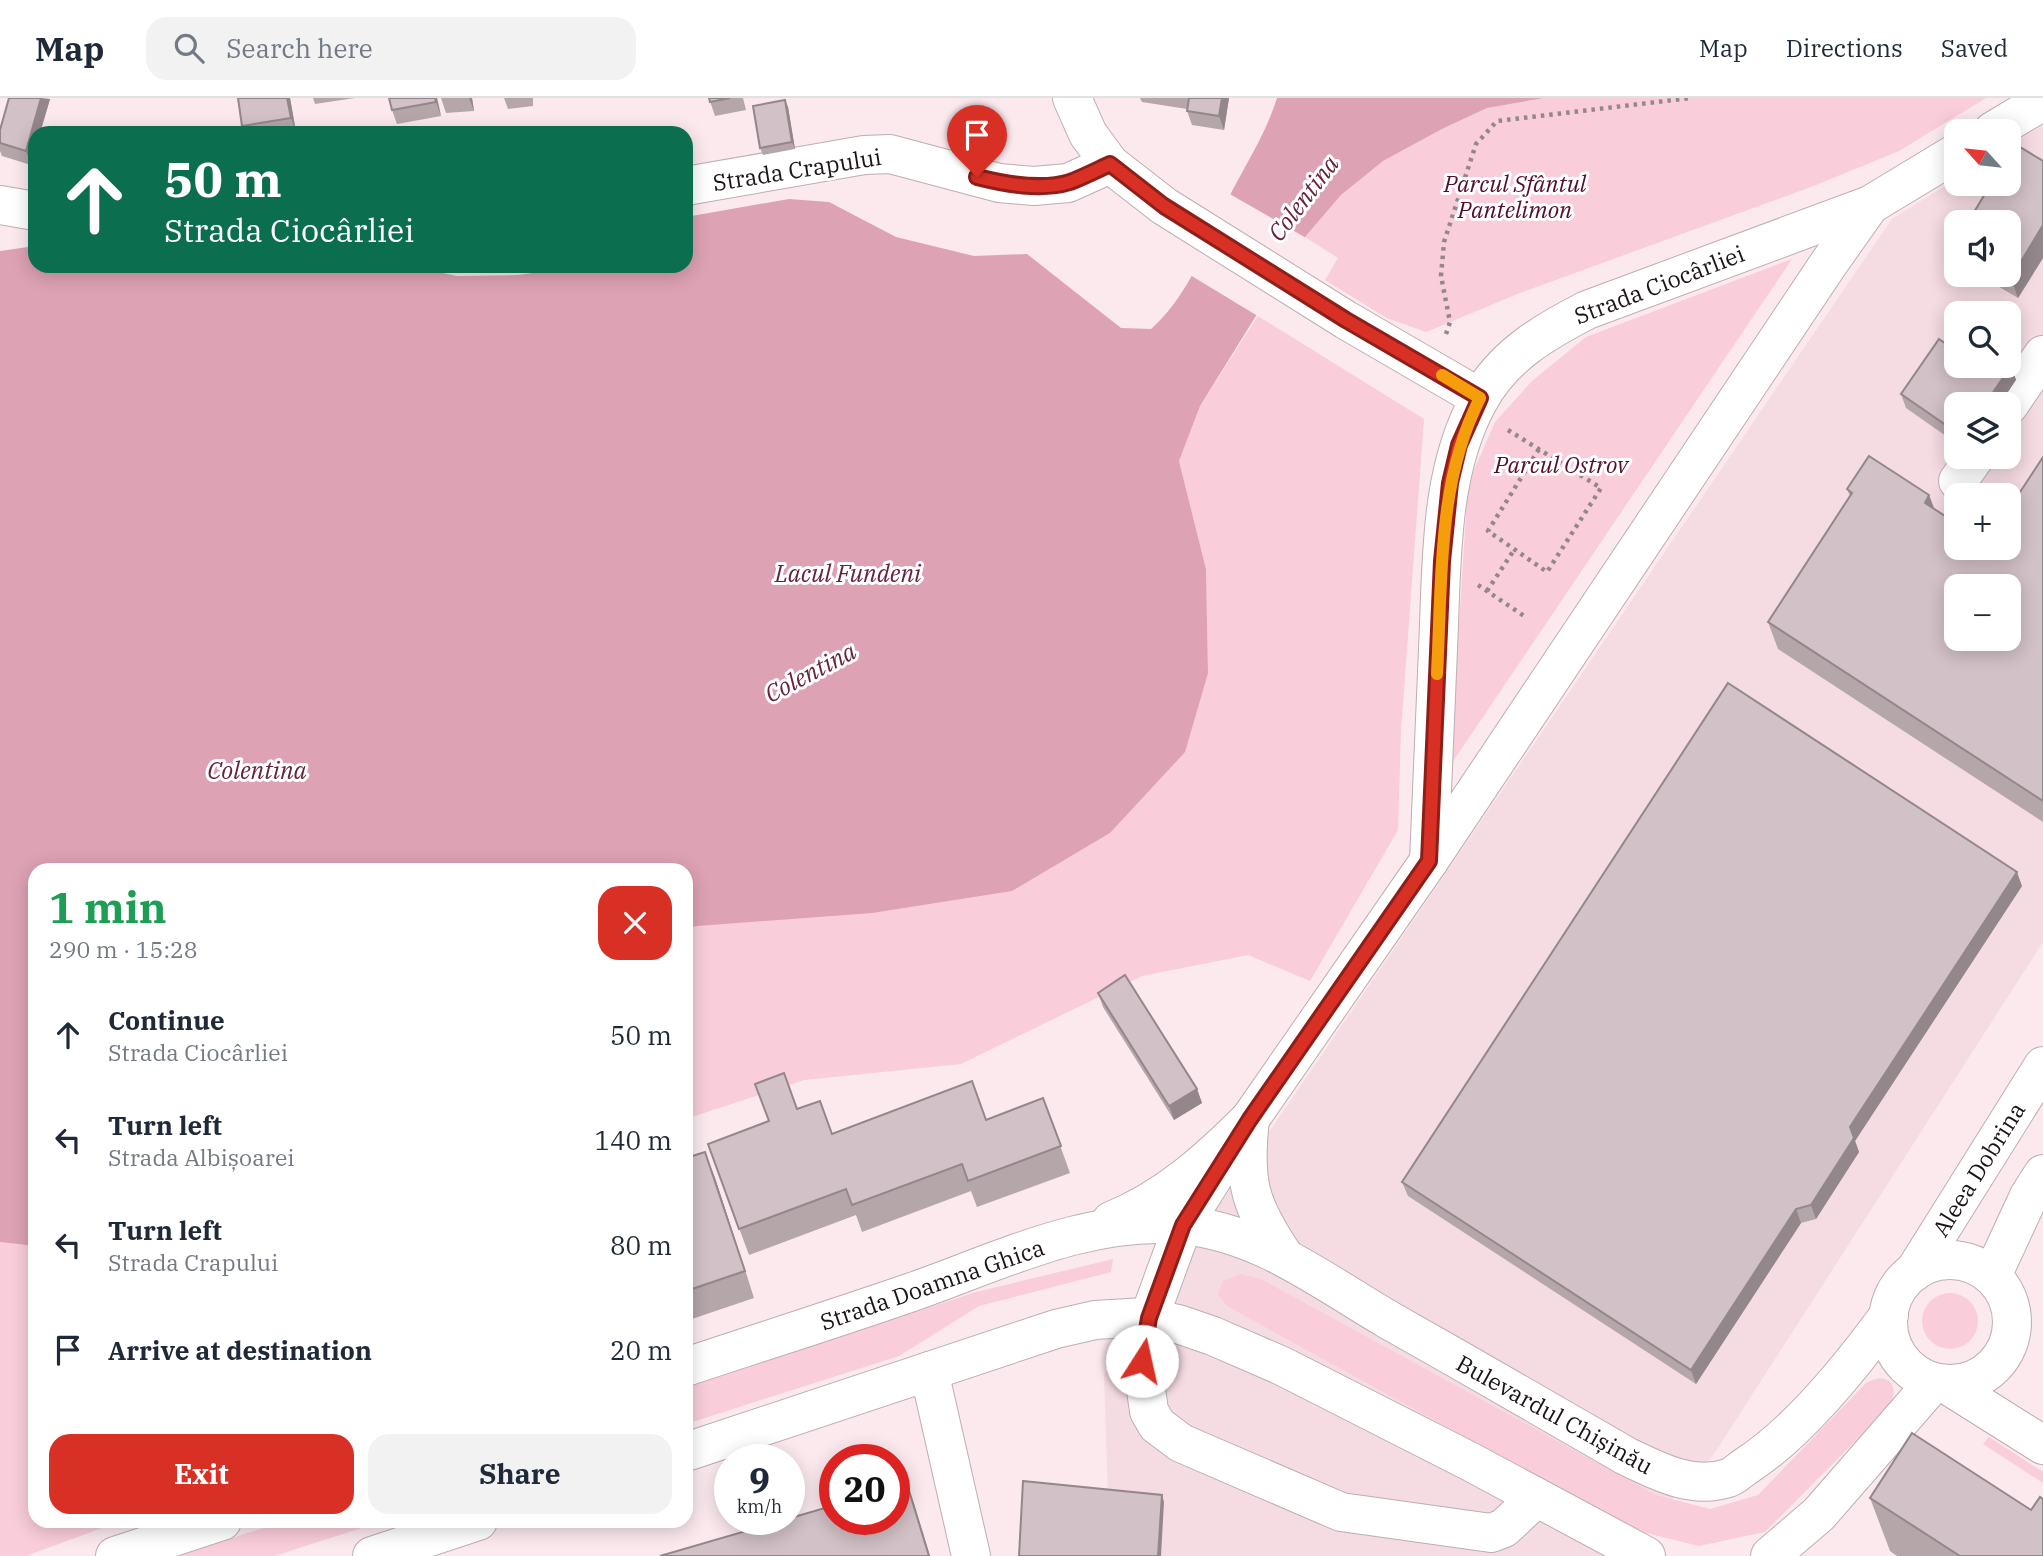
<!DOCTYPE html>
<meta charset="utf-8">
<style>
:root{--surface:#fff;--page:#f2f2f3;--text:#1f2937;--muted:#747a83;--line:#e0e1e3;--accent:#d93025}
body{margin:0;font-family:"IBM Plex Serif",serif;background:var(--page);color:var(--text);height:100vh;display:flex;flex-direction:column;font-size:26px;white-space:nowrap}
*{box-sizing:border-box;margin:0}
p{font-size:23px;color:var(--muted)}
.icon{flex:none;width:38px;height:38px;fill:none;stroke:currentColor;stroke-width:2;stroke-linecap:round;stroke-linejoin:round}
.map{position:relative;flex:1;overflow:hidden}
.drawer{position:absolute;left:28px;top:765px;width:665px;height:665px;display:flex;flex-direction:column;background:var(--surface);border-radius:21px;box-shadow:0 4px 18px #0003}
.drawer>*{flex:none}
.top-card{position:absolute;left:28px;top:28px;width:665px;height:147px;border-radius:21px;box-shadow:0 4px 18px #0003;background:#0b6e4f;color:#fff;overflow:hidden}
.needle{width:46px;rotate:297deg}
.controls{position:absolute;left:1944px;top:21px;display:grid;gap:14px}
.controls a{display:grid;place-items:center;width:77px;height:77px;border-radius:14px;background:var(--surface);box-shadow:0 4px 18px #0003;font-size:35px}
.speed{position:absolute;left:714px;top:1346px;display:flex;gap:14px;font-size:35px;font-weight:700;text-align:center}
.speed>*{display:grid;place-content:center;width:91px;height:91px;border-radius:50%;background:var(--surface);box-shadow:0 4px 18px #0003;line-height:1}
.speed small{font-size:18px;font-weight:400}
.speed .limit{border:10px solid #d22;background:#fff;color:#111}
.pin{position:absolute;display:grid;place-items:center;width:60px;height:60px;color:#fff;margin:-72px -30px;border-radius:50% 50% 50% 0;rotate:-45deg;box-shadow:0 0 7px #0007}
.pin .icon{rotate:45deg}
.me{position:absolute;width:77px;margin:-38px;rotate:10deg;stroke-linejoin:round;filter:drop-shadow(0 0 5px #0008)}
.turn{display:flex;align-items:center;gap:24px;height:147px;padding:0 21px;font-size:32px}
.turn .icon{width:91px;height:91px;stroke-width:2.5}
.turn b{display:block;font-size:49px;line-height:60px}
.round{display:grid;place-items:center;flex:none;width:74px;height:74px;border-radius:21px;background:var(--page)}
.head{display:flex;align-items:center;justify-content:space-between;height:119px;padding:0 21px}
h1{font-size:42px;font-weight:800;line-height:52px;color:#1e9e55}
.action{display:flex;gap:14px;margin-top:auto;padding:14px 21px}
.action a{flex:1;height:80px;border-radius:21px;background:var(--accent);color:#fff;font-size:28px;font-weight:800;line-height:80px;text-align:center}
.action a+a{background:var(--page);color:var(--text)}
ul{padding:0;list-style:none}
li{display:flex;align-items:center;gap:21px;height:105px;padding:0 21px}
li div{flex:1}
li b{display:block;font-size:26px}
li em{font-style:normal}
header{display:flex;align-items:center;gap:42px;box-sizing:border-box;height:98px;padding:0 35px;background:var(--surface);border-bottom:2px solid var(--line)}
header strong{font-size:33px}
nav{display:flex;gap:38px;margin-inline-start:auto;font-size:24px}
.search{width:490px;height:63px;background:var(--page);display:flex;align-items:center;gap:18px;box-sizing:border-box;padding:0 24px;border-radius:21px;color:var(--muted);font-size:26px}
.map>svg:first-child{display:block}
.built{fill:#f5dbe2;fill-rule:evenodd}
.green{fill:#f9cdda}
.water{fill:#dda2b4}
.pier{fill:#fbe9ee}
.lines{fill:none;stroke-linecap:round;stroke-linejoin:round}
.minor-casing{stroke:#beadb2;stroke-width:40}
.major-casing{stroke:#beadb2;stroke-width:40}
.path{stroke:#93878a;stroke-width:4.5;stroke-dasharray:3.5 5;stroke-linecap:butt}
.minor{stroke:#fff;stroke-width:38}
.major{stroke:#fff;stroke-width:38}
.wall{fill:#b5a6aa}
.shaded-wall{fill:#93878b}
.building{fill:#d2c1c6;stroke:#93878b;stroke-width:2;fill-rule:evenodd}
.route-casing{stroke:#8d1f18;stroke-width:18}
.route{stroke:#d93025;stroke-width:12}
.slow{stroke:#f59e0b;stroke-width:12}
.labels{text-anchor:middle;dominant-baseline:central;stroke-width:6;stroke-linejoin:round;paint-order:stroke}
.street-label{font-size:23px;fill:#1b1517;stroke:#fff}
.park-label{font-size:23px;font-style:italic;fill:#530e2d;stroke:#fff}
.water-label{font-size:24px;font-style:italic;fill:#67223d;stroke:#fff}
</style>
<header>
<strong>Map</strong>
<div class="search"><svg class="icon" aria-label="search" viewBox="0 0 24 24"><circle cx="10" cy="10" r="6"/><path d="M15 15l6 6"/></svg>Search here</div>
<nav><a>Map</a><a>Directions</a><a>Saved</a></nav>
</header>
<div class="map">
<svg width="2043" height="1458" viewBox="0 0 2043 1458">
<rect width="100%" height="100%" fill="#fbe9ee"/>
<path class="built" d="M2043,27V844L1714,1356L1620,1458H1161L1164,1404L1108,1398L1104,1276L1892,121L1956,81V86H2009V48ZM1956,124H2009V177H1956ZM1956,215H2009V268H1956ZM1956,306H2009V359H1956ZM1956,397H2009V450H1956ZM1956,488H2009V541H1956Z"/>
<g class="green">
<polygon points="1544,0 1986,0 1899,53 1811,89 1520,195 1426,234 1387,220 1325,182 1338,160 1305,139 1341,97 1383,63 1442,31 1487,10"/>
<polygon points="1792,161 1450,668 1468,386 1495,324 1532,283 1586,239"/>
<polygon points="1258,218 1424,321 1401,632 1398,732 1310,883 1248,857 1142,878 961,966 804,982 686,1021 686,831 697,828 1012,793 1110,735 1208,575 1206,471 1179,363 1200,308"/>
<polygon points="0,1144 35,1148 35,1423 121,1423 26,1458 0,1458"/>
<polygon points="1113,1161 1111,1174 979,1208 899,1258 686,1326 686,1290 976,1194"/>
<path d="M1240,1176L1261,1181L1656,1397L1710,1411L1758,1397L1866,1285C1888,1273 1901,1287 1889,1309L1765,1434L1699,1448L1634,1432L1227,1208L1218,1196L1223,1183Z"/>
<circle cx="1950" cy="1223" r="28"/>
<polygon points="1989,1339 2043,1374 2043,1385 1983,1346"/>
<polygon points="285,1423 384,1423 274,1458 176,1458"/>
</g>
<path class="water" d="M1277,0H1544L1487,10L1442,31L1383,63L1341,97L1305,139L1200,308L1179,363L1206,471L1208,575L1185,654L1110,735L1012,793L872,815L697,828L686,831V772H35V1148L0,1144V153L35,148V168H410L457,178L518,177L581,168H686V119L789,101L829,104L896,139L974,158L1027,156L1121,230L1151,231C1192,194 1206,145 1230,97C1247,64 1266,35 1277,0Z"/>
<polygon class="pier" points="1228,95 1308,141 1261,220 1190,177"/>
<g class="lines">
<g class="minor-casing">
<g id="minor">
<polyline points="1072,0 1088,36 1110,66 1164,108 1346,222 1480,300"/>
<polyline points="1993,33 2043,3"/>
<polyline points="686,88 864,57 890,56 999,85 1034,88 1068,85 1110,66"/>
<polyline points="0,107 35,113"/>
<polyline points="2009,307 2043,257"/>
<polyline points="1958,383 1975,359"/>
<path d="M1429,763C1432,693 1435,622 1438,551C1442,469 1438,376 1479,302C1503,258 1544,234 1587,212L1870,107L1956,55"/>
<polyline points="1914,1174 2043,968"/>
<polyline points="1992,1178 2029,1098 2043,1076"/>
<polyline points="929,1273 971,1458"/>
<polyline points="1536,1400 1504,1430 1491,1435 1341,1414 1181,1345 1157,1327 1149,1313 1142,1263 1149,1220 1183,1127 1250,1021 1429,763 1829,165 1870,107"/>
</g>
</g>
<g class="major-casing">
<g id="major">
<path d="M1250,1021C1243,1084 1249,1106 1284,1158"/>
<path d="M1111,1123C1166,1101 1209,1062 1250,1021"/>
<circle cx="1950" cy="1224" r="62"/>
<path d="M686,1269C761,1244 837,1220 912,1194C998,1164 1089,1118 1182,1127C1260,1134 1322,1183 1387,1221C1467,1266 1546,1312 1626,1358C1657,1373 1692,1392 1728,1380C1734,1378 1740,1372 1746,1368C1799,1334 1851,1269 1889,1217"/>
<polyline points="1946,1286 2043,1347"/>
<polyline points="686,1354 1056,1231 1095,1222 1145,1219 1178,1226 1213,1238 1282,1268 1469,1363 1646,1458"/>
<polyline points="115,1458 222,1423"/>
<polyline points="372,1458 478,1423"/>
<polyline points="1770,1458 1819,1416 1934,1284"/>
</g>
</g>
<g class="path">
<polyline points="1446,236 1450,224 1441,178 1444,144 1476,46 1497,23 1691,0"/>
<polyline points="1508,332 1601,390 1547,474 1488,433 1539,351"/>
<polyline points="1478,487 1524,518"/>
<polyline points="1487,493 1514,452"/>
</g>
<use href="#minor" class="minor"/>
<use href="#major" class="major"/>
</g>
<g class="wall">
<polygon points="9,0 50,1 40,35 35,35 35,54 31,67 2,58 0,53 0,32"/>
<polygon points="238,0 290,0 296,34 289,35 245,35 242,28"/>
<polygon points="313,0 355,0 315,6"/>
<polygon points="389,0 437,0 441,18 397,26 392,12"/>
<polygon points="441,0 472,0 474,13 446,15"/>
<polygon points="504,0 533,0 533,8 508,11"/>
<polygon points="709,0 743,0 746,12 715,18"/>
<polygon points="1140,0 1229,0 1224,32 1192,27 1187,13 1187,11 1142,4"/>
<polygon points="785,2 788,9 795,51 763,57 760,50"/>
<polygon points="2043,63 2043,160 2018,200 1979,177 2009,177"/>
<polygon points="1956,268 2011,268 2016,282 1956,306 1956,345 1906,310 1901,296"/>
<polygon points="2043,359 2043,724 1778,551 1768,524 1850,398 1847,391 1929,397 1934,411 1956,450 2009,450"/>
<polygon points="2022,788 1855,1043 1859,1054 1816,1121 1801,1125 1696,1286 1408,1098 1402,1084"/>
<polygon points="1098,895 1197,991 1202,1005 1174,1022 1103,909"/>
<polygon points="1043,1000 1070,1075 977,1109 971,1093 862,1134 856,1117 749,1157 708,1046 797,1011 832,1036 986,1022"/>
<polygon points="686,1060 715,1080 754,1200 686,1223"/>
<polygon points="1870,1400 2031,1412 2043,1458 1897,1458 1890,1453"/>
</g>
<g class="shaded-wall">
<polygon points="41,0 50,1 40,35 35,35 35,54 31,67 26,53"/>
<polygon points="287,0 290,0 296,34 291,20"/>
<polygon points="435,0 437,0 441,18 436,4"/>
<polygon points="469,0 472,0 474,13"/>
<polygon points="1222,0 1229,0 1224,32 1219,18"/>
<polygon points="785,2 788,9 795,51 792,44"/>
<polygon points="2043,127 2043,160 2018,200 2011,180"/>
<polygon points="2011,268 2016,282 2000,306 1985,306"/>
<polygon points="1929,397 1939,423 1925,405"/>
<polygon points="2017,774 2022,788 1855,1043 1859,1054 1816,1121 1811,1107 1850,1029"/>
<polygon points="1197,991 1202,1005 1174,1022 1169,1008"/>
<polygon points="705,1054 715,1080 754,1200 745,1173"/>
<polygon points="1796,1111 1801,1125 1696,1286 1691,1272"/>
<polygon points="907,1386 914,1406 930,1458 929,1458"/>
<polygon points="1162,1397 1164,1404 1161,1458 1158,1458"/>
</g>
<g class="building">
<polygon points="9,0 41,0 26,53 0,45 0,32"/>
<polygon points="238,0 287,0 291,20 242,28"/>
<polygon points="389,0 435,0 436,4 392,12"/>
<polygon points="709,0 730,0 710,4"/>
<polygon points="1189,0 1222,0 1219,18 1187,13"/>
<polygon points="785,2 792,44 760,50 753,8"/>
<polygon points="2015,46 2043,63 2043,127 2011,180 2005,177 2009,177 2009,124 1968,124 1991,86 2009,86 2009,57"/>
<polygon points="1939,241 1956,253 1956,268 2009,267 2011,268 1985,306 1956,306 1956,334 1901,296"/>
<path d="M1869,358L1929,397L1925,405L1956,425V450H2009V411L2043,359V703L1768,524L1852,395L1847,391ZM1956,488H2009V541H1956Z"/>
<polygon points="1728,585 2017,774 1850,1029 1854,1040 1811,1107 1796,1111 1691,1272 1402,1084"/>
<polygon points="1125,877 1197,991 1169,1008 1098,895"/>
<polygon points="784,975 797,1011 820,1003 832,1036 972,983 986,1022 1043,1000 1061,1048 968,1083 962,1066 852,1107 846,1091 739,1131 708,1046 769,1023 755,986"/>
<polygon points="705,1054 745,1173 686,1193 686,1060"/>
<polygon points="1912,1335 2031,1412 2040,1399 2043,1401 2043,1458 1960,1458 1870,1400"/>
<polygon points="1023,1383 1162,1397 1158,1458 1019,1458"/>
<polygon points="907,1386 929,1458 660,1458 835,1407 835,1421 894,1421 894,1389"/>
</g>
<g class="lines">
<g class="route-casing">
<path id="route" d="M977,79C1005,86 1041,93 1070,84C1083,79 1097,72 1110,66L1164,108L1346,222L1480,300L1459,347L1450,385L1442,463L1429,763L1250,1021L1183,1127L1149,1220L1142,1263"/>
</g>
<use href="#route" class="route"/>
<path class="slow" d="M1437,576C1442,483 1437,384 1480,300L1442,277"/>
</g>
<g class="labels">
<g class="street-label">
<text transform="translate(797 71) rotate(-9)">Strada Crapului</text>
<text transform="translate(1659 186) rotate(-21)">Strada Ciocârliei</text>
<text transform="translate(1978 1071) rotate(-58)">Aleea Dobrina</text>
<text transform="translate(932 1186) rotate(-19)">Strada Doamna Ghica</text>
<text transform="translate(1555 1316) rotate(29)">Bulevardul Chișinău</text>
</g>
<g class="park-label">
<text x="1515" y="85">Parcul Sfântul<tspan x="1515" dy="26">Pantelimon</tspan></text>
<text x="1561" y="366">Parcul Ostrov</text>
</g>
<g class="water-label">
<text transform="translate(1303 100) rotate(-53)">Colentina</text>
<text x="848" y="475">Lacul Fundeni</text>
<text transform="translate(810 574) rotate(-28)">Colentina</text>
<text x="257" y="672">Colentina</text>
</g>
</g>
</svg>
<div class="controls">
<a><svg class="needle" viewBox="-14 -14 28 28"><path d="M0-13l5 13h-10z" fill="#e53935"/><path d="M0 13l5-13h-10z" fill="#747a83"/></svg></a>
<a><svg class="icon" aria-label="sound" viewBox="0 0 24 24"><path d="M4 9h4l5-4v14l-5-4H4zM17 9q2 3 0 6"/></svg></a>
<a><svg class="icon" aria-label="search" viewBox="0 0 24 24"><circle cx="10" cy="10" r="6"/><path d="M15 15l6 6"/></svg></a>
<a><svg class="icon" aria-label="layers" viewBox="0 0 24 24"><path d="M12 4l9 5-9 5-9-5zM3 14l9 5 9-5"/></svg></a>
<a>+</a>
<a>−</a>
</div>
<div class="speed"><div>9<small>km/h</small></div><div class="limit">20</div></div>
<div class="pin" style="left:977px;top:79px;background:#d93025"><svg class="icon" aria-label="arrive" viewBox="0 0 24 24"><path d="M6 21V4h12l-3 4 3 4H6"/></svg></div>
<svg class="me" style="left:1142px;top:1263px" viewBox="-20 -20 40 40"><circle r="19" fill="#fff"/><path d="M0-13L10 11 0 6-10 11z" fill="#d93025"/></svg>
<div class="top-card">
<div class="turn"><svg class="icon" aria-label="ahead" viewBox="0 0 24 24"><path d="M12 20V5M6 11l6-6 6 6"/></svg><div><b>50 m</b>Strada Ciocârliei</div></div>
</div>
<section class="drawer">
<div class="head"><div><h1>1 min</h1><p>290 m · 15:28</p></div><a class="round" style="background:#d93025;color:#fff"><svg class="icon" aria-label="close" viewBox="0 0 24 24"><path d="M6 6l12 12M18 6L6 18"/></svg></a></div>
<ul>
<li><svg class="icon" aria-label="ahead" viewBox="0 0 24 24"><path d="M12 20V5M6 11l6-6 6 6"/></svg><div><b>Continue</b><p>Strada Ciocârliei</p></div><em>50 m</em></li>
<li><svg class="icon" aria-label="left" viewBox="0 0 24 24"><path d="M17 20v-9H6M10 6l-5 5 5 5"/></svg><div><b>Turn left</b><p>Strada Albișoarei</p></div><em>140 m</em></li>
<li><svg class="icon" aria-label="left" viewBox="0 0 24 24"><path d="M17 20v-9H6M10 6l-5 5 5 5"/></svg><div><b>Turn left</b><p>Strada Crapului</p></div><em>80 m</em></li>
<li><svg class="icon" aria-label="arrive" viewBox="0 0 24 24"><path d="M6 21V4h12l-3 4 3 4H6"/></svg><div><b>Arrive at destination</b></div><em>20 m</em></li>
</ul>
<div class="action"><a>Exit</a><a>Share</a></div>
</section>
</div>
